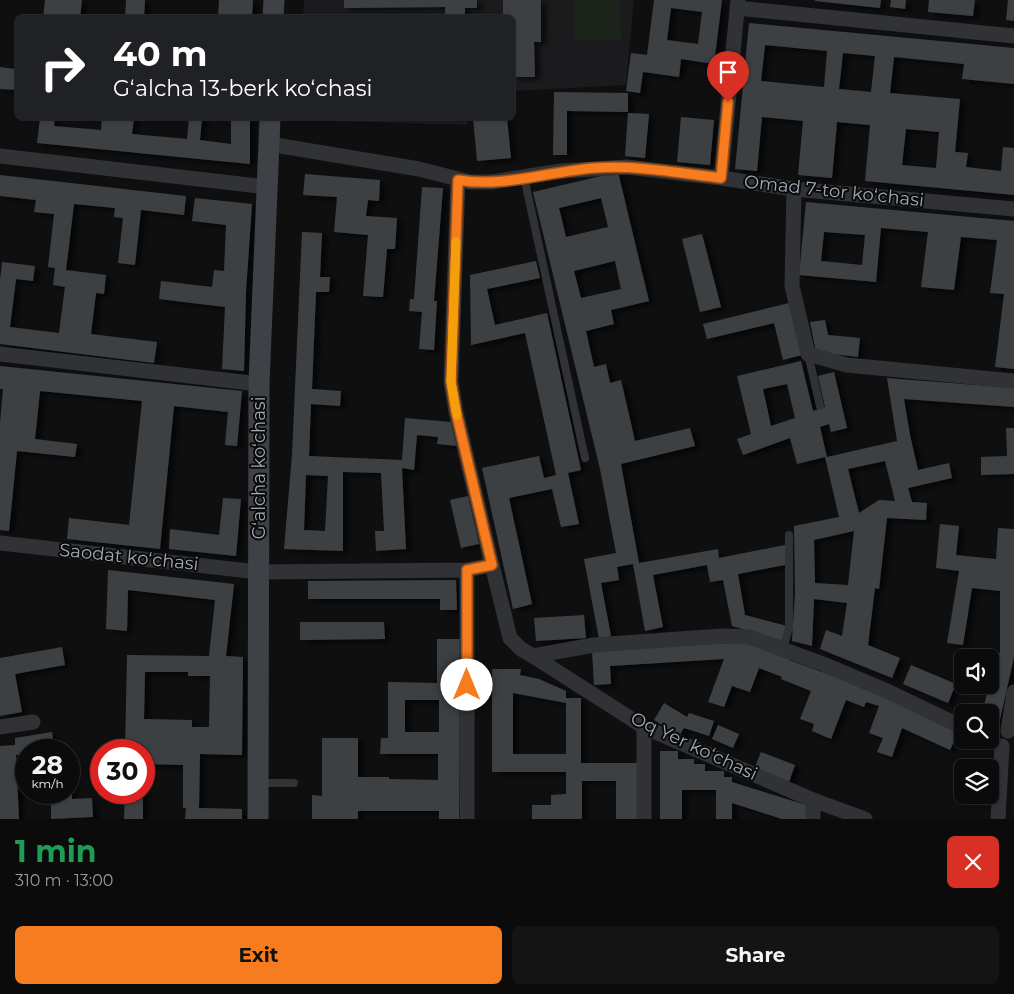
<!DOCTYPE html>
<meta charset="utf-8">
<style>
:root{--surface:#0b0b0c;--page:#141415;--text:#f1f3f6;--muted:#9a9b9d;--line:#2b2b2d;--accent:#f77c20}
body{margin:0;font-family:Montserrat,sans-serif;background:var(--page);color:var(--text);height:100vh;display:flex;flex-direction:column;font-size:19px;white-space:nowrap}
*{box-sizing:border-box;margin:0}
p{font-size:16px;color:var(--muted)}
.icon{flex:none;width:28px;height:28px;fill:none;stroke:currentColor;stroke-width:2;stroke-linecap:round;stroke-linejoin:round}
.map{position:relative;height:819px;overflow:hidden}
.panel{display:flex;flex-direction:column;background:var(--surface);flex:1}
.panel>*{flex:none}
.hud{position:absolute;left:15px;top:15px;width:500px;height:105px;border-radius:8px;box-shadow:0 1px 4px #0004,0 0 0 1px var(--line);background:#202124;color:#fff;overflow:hidden}
.tools{position:absolute;left:954px;top:649px;display:grid;gap:10px}
.tools a{display:grid;place-items:center;width:45px;height:45px;border-radius:8px;background:var(--surface);box-shadow:0 1px 4px #0004,0 0 0 1px var(--line);font-size:25px}
.speed{position:absolute;left:15px;top:739px;display:flex;gap:10px;font-size:25px;font-weight:700;text-align:center}
.speed>*{display:grid;place-content:center;width:65px;height:65px;border-radius:50%;background:var(--surface);box-shadow:0 1px 4px #0004,0 0 0 1px var(--line);line-height:1}
.speed small{font-size:12px;font-weight:400}
.speed .limit{border:8px solid #d22;background:#fff;color:#111}
.pin{position:absolute;display:grid;place-items:center;width:42px;height:42px;color:#fff;margin:-51px -21px;border-radius:50% 50% 50% 0;rotate:-45deg;box-shadow:0 0 5px #0007}
.pin .icon{rotate:45deg}
.me{position:absolute;width:55px;margin:-28px;rotate:0deg;stroke-linejoin:round;filter:drop-shadow(0 0 4px #0008)}
.turn{display:flex;align-items:center;gap:18px;height:105px;padding:0 15px;font-size:22px}
.turn .icon{width:65px;height:65px;stroke-width:2.5}
.turn b{display:block;font-size:35px;line-height:42px}
.round{display:grid;place-items:center;flex:none;width:52px;height:52px;border-radius:8px;background:var(--page)}
.summary{display:flex;align-items:center;justify-content:space-between;height:85px;padding:0 15px}
h1{font-size:30px;font-weight:700;line-height:38px;color:#1e9e55}
.primary-button{display:flex;gap:10px;margin-top:auto;padding:10px 15px}
.primary-button a{flex:1;height:58px;border-radius:8px;background:var(--accent);color:#111;font-size:20px;font-weight:700;line-height:58px;text-align:center}
.primary-button a+a{background:var(--page);color:var(--text)}
.map>svg:first-child{display:block}
.built{fill:#1b1b1d}
.pitch{fill:#1c231b}
.building{fill:#3e4043;fill-rule:evenodd;filter:url(#shadow)}
.lines{fill:none;stroke-linecap:round;stroke-linejoin:round}
.lane{stroke:#303235;stroke-width:8}
.street{stroke:#303235;stroke-width:15}
.secondary{stroke:#3e4145;stroke-width:21}
.route-casing{stroke:#a15115;stroke-width:12}
.route{stroke:#f77c20;stroke-width:9}
.slow{stroke:#f59e0b;stroke-width:9}
.labels{text-anchor:middle;dominant-baseline:central;stroke-width:4;stroke-linejoin:round;paint-order:stroke}
.street-label{font-size:18px;fill:#9fa9b2;stroke:#0a0a0b}
</style>
<div class="map">
<svg width="1014" height="819" viewBox="0 0 1014 819">
<defs>
<filter id="shadow"><feDropShadow dx="5.5" dy="3" stdDeviation="2.5" flood-color="#0009"/></filter>
</defs>
<rect width="100%" height="100%" fill="#0f0f10"/>
<g class="built">
<polygon points="304,0 634,0 626,85 513,91 512,18 303,18"/>
<polygon points="299,118 467,118 467,125 299,120"/>
</g>
<polygon class="pitch" points="574,0 620,0 621,40 575,40"/>
<g class="building">
<polygon points="45,0 82,0 80,18 43,18"/>
<polygon points="126,0 145,0 144,18 125,18"/>
<polygon points="219,0 253,0 252,18 218,18"/>
<polygon points="344,0 477,0 477,8 465,8 465,18 445,18 445,7 344,8"/>
<polygon points="503,0 541,0 541,42 534,42 535,77 512,77 512,18 503,18"/>
<path d="M654,0H722L714,64L681,59L679,77L643,72L640,93L626,91L631,53L647,55ZM671,8L702,12L698,44L667,40Z"/>
<polygon points="815,0 881,0 880,8 815,1"/>
<polygon points="891,0 906,0 905,9 890,7"/>
<polygon points="929,0 975,0 973,16 928,12"/>
<polygon points="1008,0 1014,0 1014,21 1006,20"/>
<path d="M749,23L1014,48V84L962,79L964,64L894,57L890,93L960,99L955,152L968,153L966,167L1001,171L1003,147L1014,148V195L865,181L870,125L837,122L832,178L798,175L803,121L762,117L757,171L735,169ZM765,45L827,51L824,87L761,81ZM843,53L875,56L871,92L839,89ZM906,129L939,132L936,168L902,165Z"/>
<polygon points="16,62 18,62 18,90 0,89 0,67 15,69"/>
<polygon points="554,92 628,93 628,112 567,111 567,155 553,155"/>
<polygon points="628,113 649,114 645,158 625,156"/>
<polygon points="681,117 714,120 710,165 677,162"/>
<polygon points="40,118 55,118 54,126 101,130 102,118 134,118 132,134 187,139 189,118 202,118 200,140 231,144 231,118 250,118 250,164 37,143"/>
<polygon points="473,118 507,118 511,158 477,161"/>
<path d="M618,172L649,301L611,310L614,324L586,331L594,367L606,364L610,383L621,380L635,441L690,428L695,446L621,464L639,563L718,549L719,558L785,545V565L738,574L745,615L787,626L783,641L732,626L723,580L710,582L707,565L653,575L663,627L645,631L633,564L617,567L619,580L601,583L611,636L599,639L584,559L616,553L600,469L533,192ZM601,198L608,227L566,237L559,208ZM615,261L621,289L581,298L574,271Z"/>
<polygon points="305,174 380,180 379,201 368,200 366,216 397,218 395,249 387,249 383,297 363,296 368,235 334,232 337,197 303,195"/>
<polygon points="0,175 186,196 184,215 141,210 135,265 118,263 123,218 114,217 115,208 74,204 66,270 106,275 104,294 96,293 91,334 157,342 154,363 0,344 0,280 2,262 35,266 33,281 16,279 10,327 59,333 65,287 53,285 55,268 48,267 54,214 34,212 36,200 0,196"/>
<polygon points="422,187 443,188 434,301 437,301 434,350 419,349 422,312 409,311 410,299 414,299"/>
<polygon points="195,198 252,204 246,291 244,371 222,369 225,307 159,299 161,281 212,287 214,270 224,271 226,225 192,221"/>
<path d="M806,202L1014,221V369L995,367L1004,294L990,293L997,240L961,237L954,290L921,287L928,232L881,228L876,282L799,275ZM824,232L865,235L862,265L821,261Z"/>
<path d="M302,232L322,233L320,277H330L329,292H316L312,389L341,391L340,406L311,404L309,456L402,460L405,418L451,422L457,446L437,444L438,437L417,435L414,470L402,468L406,549L376,551L375,531H384L381,473L343,472V551L284,549L292,455ZM306,475L328,476L325,531L304,530Z"/>
<polygon points="702,234 721,307 700,312 682,239"/>
<polygon points="536,261 540,278 487,289 495,325 547,313 581,470 568,473 579,524 561,527 552,489 509,498 532,604 513,609 482,468 539,456 544,478 556,475 525,333 471,345 470,275"/>
<polygon points="789,303 802,355 783,360 774,323 707,339 703,324"/>
<polygon points="825,320 828,335 860,338 858,357 816,352 810,322"/>
<path d="M801,361L813,411L825,407L818,376L834,372L847,428L831,432L829,424L820,427L827,457L897,441L887,378L1014,388V407L904,399L910,435L918,470L949,463L952,478L908,488L912,502L927,503L926,520L887,518L879,589L875,588L868,645L900,658L892,678L820,649L826,630L842,636L847,603L814,599L812,646L792,641L795,593L794,526L839,517L825,457L797,464L790,438L743,455L737,439L751,434L737,376ZM787,384L795,418L771,426L763,389ZM885,461L895,501L879,500L859,513L848,469ZM854,531L848,585L815,583L814,540Z"/>
<polygon points="0,366 242,391 237,446 225,445 228,412 174,406 160,549 67,539 69,518 129,525 142,401 40,391 35,439 77,444 75,457 17,451 9,531 0,530 0,423 3,389 0,389"/>
<polygon points="1006,428 1014,428 1014,474 981,475 981,457 1007,456"/>
<polygon points="468,496 479,544 461,548 450,500"/>
<polygon points="223,498 241,499 236,556 169,549 170,529 219,535"/>
<polygon points="940,524 959,526 956,555 996,559 998,528 1014,529 1014,657 999,724 990,716 990,712 986,712 983,710 993,669 990,669 990,658 964,658 966,648 1000,653 1000,591 972,588 963,645 947,643 959,571 936,568"/>
<path d="M108,570L234,584L226,656L243,657L242,755L200,754L199,808L242,809V819H185L186,808H183V765L144,764V750H125L127,655L209,656L215,600L128,590L127,631L106,629ZM145,672H188V676H210L209,727H192V720L144,719Z"/>
<polygon points="456,580 457,610 440,610 440,599 308,599 308,581"/>
<polygon points="584,615 586,638 536,641 534,618"/>
<polygon points="300,622 384,622 385,639 300,640"/>
<path d="M437,639H460L459,819H439V811H358V819H312V795L322,796V738H358V777H389V779L438,780V754H380L381,738H388V682L437,683ZM405,700H439V732H405Z"/>
<polygon points="748,642 790,657 789,660 833,676 834,673 958,733 950,750 902,728 892,757 877,752 883,738 869,733 879,706 866,702 864,707 846,700 831,739 812,731 814,724 800,719 811,691 781,679 782,677 759,668 750,692 732,686 724,707 708,702 724,659 610,666 611,684 594,685 592,651"/>
<polygon points="62,647 65,665 15,674 22,712 0,716 0,658"/>
<polygon points="911,665 956,684 948,703 903,684"/>
<path d="M492,669H521L520,675L539,679L566,691V698H581V763H639V819H616V781H582V819H532V805H551V795L566,794V772H492ZM513,693L566,703V754H513Z"/>
<polygon points="664,703 687,717 689,713 714,721 709,736 684,728 679,736 654,720"/>
<polygon points="718,725 739,734 733,748 712,739"/>
<polygon points="52,732 54,750 26,750 26,754 16,755 19,819 0,819 0,746 15,745 15,738"/>
<polygon points="660,751 678,751 678,759 694,759 694,764 705,764 705,771 724,771 724,777 732,777 732,782 806,805 806,819 782,819 732,803 732,819 716,819 716,790 682,790 682,819 660,819"/>
<polygon points="761,752 795,765 789,782 754,769"/>
<polygon points="69,757 70,757 72,799 92,798 93,817 51,819 51,800 57,799 57,792 69,792"/>
<polygon points="125,792 143,792 143,819 124,819"/>
</g>
<g class="lines">
<g class="lane">
<polyline points="524,177 585,458"/>
<polyline points="808,354 820,406"/>
<polyline points="783,649 789,628 789,535"/>
<polyline points="261,783 294,783"/>
</g>
<g class="street">
<polyline points="737,8 1014,36"/>
<polyline points="269,144 419,169 470,182 492,182 561,171 627,167 721,178 794,189 1014,209"/>
<polyline points="0,156 267,187"/>
<polyline points="721,178 738,0"/>
<polyline points="458,180 451,382 456,412 492,565"/>
<polyline points="794,189 792,286 808,354 847,365 1014,381"/>
<polyline points="0,354 259,384"/>
<polyline points="0,543 258,572 467,570 492,565 510,638 521,649 533,656 594,645 723,636 749,637 823,664 889,692 962,727"/>
<polyline points="533,656 644,727 813,800 865,819"/>
<polyline points="0,727 33,722"/>
<polyline points="644,727 644,819"/>
<polyline points="1008,731 1014,692"/>
<polyline points="813,800 813,819"/>
<polyline points="467,819 467,570"/>
<polyline points="998,819 1002,746"/>
</g>
<g class="secondary">
<polyline points="273,18 274,0"/>
<polyline points="258,819 259,384 270,118"/>
</g>
</g>
<g class="lines">
<g class="route-casing">
<path id="route" d="M467,685V570L492,565L456,412L451,382L458,180C503,188 550,171 595,168C637,165 679,173 721,178L728,102"/>
</g>
<use href="#route" class="route"/>
<polyline class="slow" points="456,242 451,382 457,415"/>
</g>
<g class="labels">
<g class="street-label">
<text transform="translate(834 191) rotate(6)">Omad 7-tor koʻchasi</text>
<text transform="translate(259 468) rotate(-90)">Gʻalcha koʻchasi</text>
<text transform="translate(129 557) rotate(6)">Saodat koʻchasi</text>
<text transform="translate(694 746) rotate(25)">Oq Yer koʻchasi</text>
</g>
</g>
</svg>
<div class="tools">
<a><svg class="icon" aria-label="sound" viewBox="0 0 24 24"><path d="M4 9h4l5-4v14l-5-4H4zM17 9q2 3 0 6"/></svg></a>
<a><svg class="icon" aria-label="search" viewBox="0 0 24 24"><circle cx="10" cy="10" r="6"/><path d="M15 15l6 6"/></svg></a>
<a><svg class="icon" aria-label="layers" viewBox="0 0 24 24"><path d="M12 4l9 5-9 5-9-5zM3 14l9 5 9-5"/></svg></a>
</div>
<div class="speed"><div>28<small>km/h</small></div><div class="limit">30</div></div>
<div class="pin" style="left:728px;top:102px;background:#d93025"><svg class="icon" aria-label="arrive" viewBox="0 0 24 24"><path d="M6 21V4h12l-3 4 3 4H6"/></svg></div>
<svg class="me" style="left:467px;top:685px" viewBox="-20 -20 40 40"><circle r="19" fill="#fff"/><path d="M0-13L10 11 0 6-10 11z" fill="#f77c20"/></svg>
<div class="hud">
<div class="turn"><svg class="icon" aria-label="right" viewBox="0 0 24 24"><path d="M7 20v-9h11M14 6l5 5-5 5"/></svg><div><b>40 m</b>Gʻalcha 13-berk koʻchasi</div></div>
</div>
</div>
<section class="panel">
<div class="summary"><div><h1>1 min</h1><p>310 m · 13:00</p></div><a class="round" style="background:#d93025;color:#fff"><svg class="icon" aria-label="close" viewBox="0 0 24 24"><path d="M6 6l12 12M18 6L6 18"/></svg></a></div>
<div class="primary-button"><a>Exit</a><a>Share</a></div>
</section>
